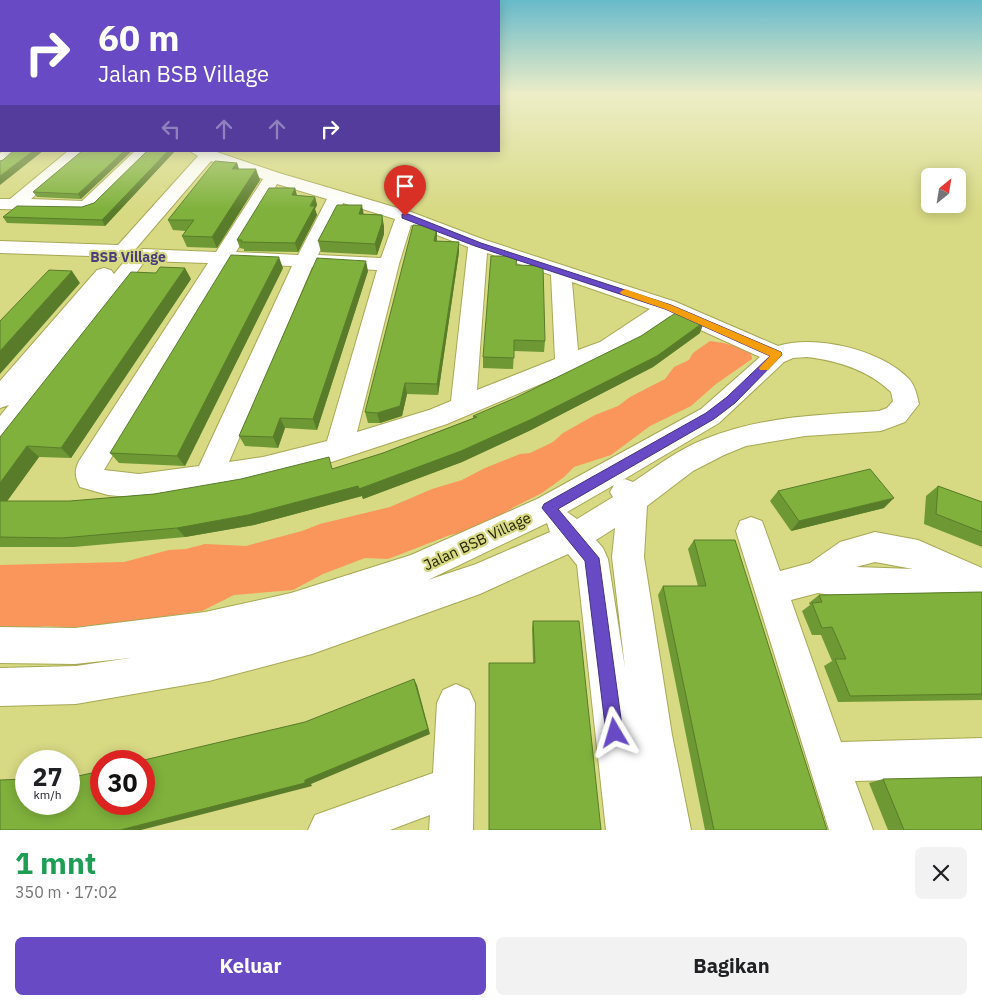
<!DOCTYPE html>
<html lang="id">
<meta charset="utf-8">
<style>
:root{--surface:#fff;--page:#f2f2f2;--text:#202124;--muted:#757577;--accent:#684bc4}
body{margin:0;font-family:"IBM Plex Sans",sans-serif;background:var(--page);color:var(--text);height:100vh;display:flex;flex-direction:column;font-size:19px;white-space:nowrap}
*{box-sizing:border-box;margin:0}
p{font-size:16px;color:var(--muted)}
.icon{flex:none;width:28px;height:28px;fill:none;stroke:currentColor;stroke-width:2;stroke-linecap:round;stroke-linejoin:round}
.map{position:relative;height:830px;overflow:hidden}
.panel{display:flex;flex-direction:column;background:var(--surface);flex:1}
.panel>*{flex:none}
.banner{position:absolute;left:0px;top:0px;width:500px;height:152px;box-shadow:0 2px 12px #0003;background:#684bc4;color:#fff;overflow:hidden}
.needle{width:32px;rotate:30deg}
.tools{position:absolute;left:921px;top:168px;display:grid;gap:10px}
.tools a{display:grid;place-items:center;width:45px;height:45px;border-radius:8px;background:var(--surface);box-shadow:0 2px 12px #0003;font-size:25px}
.speed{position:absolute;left:15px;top:750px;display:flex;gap:10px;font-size:25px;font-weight:700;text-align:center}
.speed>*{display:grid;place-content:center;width:65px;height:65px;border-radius:50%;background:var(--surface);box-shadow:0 2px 12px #0003;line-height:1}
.speed small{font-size:12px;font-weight:400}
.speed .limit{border:8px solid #d22;background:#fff;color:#111}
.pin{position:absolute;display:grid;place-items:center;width:42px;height:42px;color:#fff;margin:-51px -21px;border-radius:50% 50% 50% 0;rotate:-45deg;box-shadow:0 0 5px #0007}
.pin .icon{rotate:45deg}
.me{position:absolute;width:55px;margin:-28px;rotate:353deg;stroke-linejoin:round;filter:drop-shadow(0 0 4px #0008)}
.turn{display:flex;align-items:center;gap:18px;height:105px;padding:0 15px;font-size:22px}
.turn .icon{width:65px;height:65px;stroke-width:2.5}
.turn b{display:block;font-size:35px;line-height:42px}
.lanes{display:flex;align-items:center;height:48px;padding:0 15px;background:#0003;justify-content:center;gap:25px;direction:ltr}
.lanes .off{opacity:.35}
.round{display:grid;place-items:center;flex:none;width:52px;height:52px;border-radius:8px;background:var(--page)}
.headline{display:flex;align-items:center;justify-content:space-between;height:85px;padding:0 15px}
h1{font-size:30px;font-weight:700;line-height:38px;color:#1e9e55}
.primary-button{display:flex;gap:10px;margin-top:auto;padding:10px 15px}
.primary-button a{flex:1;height:58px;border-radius:8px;background:var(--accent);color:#fff;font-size:20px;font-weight:700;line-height:58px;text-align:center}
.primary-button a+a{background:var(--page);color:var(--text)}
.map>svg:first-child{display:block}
.green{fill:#fa955b}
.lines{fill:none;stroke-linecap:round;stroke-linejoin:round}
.minor-casing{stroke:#a7a854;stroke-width:2}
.minor{fill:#fff;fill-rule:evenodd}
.wall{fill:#6d9834}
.shaded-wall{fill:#597c2a}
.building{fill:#7fb13c;stroke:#597c2a}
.route{fill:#684bc4;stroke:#44317f}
.slow{fill:#f59e0b}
.labels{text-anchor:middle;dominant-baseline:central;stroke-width:4.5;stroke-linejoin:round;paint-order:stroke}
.far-neighbourhood-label{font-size:14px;font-weight:bold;fill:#4a3f7c;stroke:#d7d983}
.street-label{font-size:15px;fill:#252501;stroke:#d7d983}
</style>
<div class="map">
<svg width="982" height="830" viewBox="0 0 982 830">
<rect width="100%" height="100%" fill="#d7d983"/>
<path class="green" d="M710,341C723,343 740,345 751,354L752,359L716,384L691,406L650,426L611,455L574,467L564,477L542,493L514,507L489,523L467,532L450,535L388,559L365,558L323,574L293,590L234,595L202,611L86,628L44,626L18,631L0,632V565L124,562L169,550L186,549L205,544L246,546L302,531L320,524L390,507L432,489L462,480L485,468L520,454L530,453L553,442L563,433L595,415L618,406L630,397L665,379L674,367L689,360L693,353Z"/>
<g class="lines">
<g class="minor-casing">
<g id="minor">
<rect x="0" y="110" width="1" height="8"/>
<polygon points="3,151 21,151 6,164 0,166 0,153"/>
<polygon points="68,151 86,151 31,199 82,201 135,151 152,151 97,207 85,211 0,209 0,199 10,199"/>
<path d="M190,151H214L279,173L411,212L485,240L676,302L778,346C815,334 882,350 909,379C915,386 917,395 919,404L905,422L881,431L805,436L746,446L724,455L693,471L647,506L644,557L672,735L691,830H606L577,565L568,554L480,594L312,654L209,681L76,704L0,706V668L76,666L130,658L75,664L0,663V627L75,628L205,612L291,593L411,555L537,499L701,409L760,357L670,316L616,354L576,369L447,424L304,471L263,481L139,498L108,495L80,487C75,477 74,471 79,461L208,263L145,261L10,443L0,446V416L9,405L0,408V381L97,270L104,268L111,270L114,274L128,257L133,255L136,251L143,249L216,252L263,179L211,161L133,252L119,257L0,253V241L118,245L198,156ZM277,184L327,199L298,255L236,252ZM343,203L395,219L381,258L318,255ZM411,225L468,247L451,401L429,410L357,432L399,264ZM487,253L551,275L555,359L477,390ZM228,264L292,266L199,466L139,474L104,470ZM312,267L377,270L327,441L263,457L229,462ZM572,282L650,309L600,342L578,350ZM807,357C839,361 868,370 891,392L893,401L887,408L879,411C820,415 761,416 705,439C679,449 657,466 633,482L625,479L621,481L719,423L784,362L793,358ZM614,485L610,492L613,497L577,519L567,512ZM547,523L550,532L476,564L428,580ZM615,528L612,557L625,668L608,559L603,548L596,540Z"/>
<path d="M751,517L762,521L780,571L810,563L840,542L875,532L918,540L982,568V600L967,594L929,600L892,601L856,599L818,593L791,600L841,742L982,738V778L855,781L873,830H829L736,531L740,521ZM875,562L913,569L856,567Z"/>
<polygon points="456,684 469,690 475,703 473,830 429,830 430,815 390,830 308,830 315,815 433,773 437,703 443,690"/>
</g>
</g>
<use href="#minor" class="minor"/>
</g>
<g class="wall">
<polygon points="82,151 81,199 37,197 33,192"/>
<polygon points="147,151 175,151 105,226 7,223 3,217 82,207 94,203"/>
<polygon points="237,163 239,169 260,180 217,248 187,247 182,236 186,231 173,230 168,220"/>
<polygon points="295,188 297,195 315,197 317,205 315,209 317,215 298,252 244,251 244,249 240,248 237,240"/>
<polygon points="364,214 384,226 384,234 377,255 321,252 318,241"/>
<polygon points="437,237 437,241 459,242 459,252 438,395 407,394 402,416 380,423 368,423 365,412"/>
<polygon points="516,265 545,341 544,352 514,351 513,369 483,368 483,357"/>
<polygon points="283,268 185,466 119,463 110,453"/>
<polygon points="368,271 317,430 285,428 278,448 245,446 239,436 271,365"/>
<polygon points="191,279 71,458 39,457 7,501 70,501 154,494 334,469 383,453 473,418 473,416 700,333 653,367 531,430 462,462 363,499 362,496 254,525 185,537 74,547 0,547 0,437"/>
<polygon points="938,486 982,502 982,547 924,524 926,496"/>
<polygon points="778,491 884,508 791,531 770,501"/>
<polygon points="694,540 827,830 705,830 658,595 663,586 698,586 688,549"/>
<polygon points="982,592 982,700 838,702 824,666 832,661 821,635 812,635 802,611 810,605 809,603 819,595"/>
<polygon points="533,621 601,830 533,663 532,628"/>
<polygon points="883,779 982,830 888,830 869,783"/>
</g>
<g class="shaded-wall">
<polygon points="33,151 43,151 0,185 0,176"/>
<polygon points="124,151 132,151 81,199 78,194"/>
<polygon points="168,151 175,151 105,226 102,220"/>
<polygon points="237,163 240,173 232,169"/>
<polygon points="256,169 260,180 217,248 212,237"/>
<polygon points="295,188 297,197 292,195"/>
<polygon points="315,197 317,205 315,209 317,215 298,252 295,243"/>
<polygon points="362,205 364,216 359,214"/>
<polygon points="382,215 384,226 384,234 377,255 375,244"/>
<polygon points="437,227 437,237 435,251 434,241"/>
<polygon points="459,242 459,252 438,395 437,384"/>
<polygon points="279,257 283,268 185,466 177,456"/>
<polygon points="366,261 368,271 317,430 313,419"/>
<polygon points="185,268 191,279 71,458 61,448"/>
<polygon points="72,271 80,283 0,374 0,351"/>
<polygon points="704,322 700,333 653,367 531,430 462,462 363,499 362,496 254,525 185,537 177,528 248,515"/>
<polygon points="405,383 407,394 402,416 380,423 377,413"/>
<polygon points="280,418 285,428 278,448 273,437"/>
<polygon points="27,446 39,457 0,511 0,483"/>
<polygon points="894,498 884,508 791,531 799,521"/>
<polygon points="414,679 417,685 430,734 311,784 312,786 141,830 120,830 305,780"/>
</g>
<g class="building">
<polygon points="1,126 1,144 0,144 0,127"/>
<polygon points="13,151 33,151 0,176 0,161 3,160"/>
<polygon points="82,151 124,151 78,194 33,192"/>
<polygon points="147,151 168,151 102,220 3,217 17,206 82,207 94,203"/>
<polygon points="215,161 237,163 232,169 256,169 212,237 182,236 194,220 168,220"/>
<polygon points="269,188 295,188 292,195 315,197 310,206 315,206 295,243 241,242 242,240 237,240"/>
<polygon points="337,205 362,205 359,214 382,215 382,223 375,244 318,241"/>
<polygon points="413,225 434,226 437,227 434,241 459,242 437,384 405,383 400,406 377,413 365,412"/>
<polygon points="231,255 279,257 177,456 110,453"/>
<polygon points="491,256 517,256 516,265 543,266 545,341 514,340 514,358 483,357"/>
<polygon points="317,258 366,261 313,419 280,418 273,437 239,436"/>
<polygon points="160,267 185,268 61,448 27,446 0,483 0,437 131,272 156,273"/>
<polygon points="49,270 72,271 0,351 0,321"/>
<polygon points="680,310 704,322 657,356 532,419 461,451 359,489 358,486 248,515 177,528 62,538 0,537 0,501 70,501 154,494 241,479 329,457 332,469 383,453 477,417 473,416 515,398 641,336"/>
<polygon points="870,469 894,498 799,521 778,491"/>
<polygon points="938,486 982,502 982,532 936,514"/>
<polygon points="694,540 735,540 827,830 714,830 663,586 706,586"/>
<polygon points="982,592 982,694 850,696 835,659 846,659 832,627 822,628 812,603 822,602 819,595"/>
<polygon points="533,621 579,621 601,830 489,830 489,663 535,663"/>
<polygon points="414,679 428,729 305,780 305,783 120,830 0,830 0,780 26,779 26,804 69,804 69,778 101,771 101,804 144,804 144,761 140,761 305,722"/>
<polygon points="982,777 982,830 904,830 883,779"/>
</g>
<linearGradient id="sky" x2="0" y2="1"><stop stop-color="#67baca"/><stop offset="0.45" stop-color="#edeec7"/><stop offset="1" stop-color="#edeec7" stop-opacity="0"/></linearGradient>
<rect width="982" height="210" fill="url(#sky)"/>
<polygon class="route" points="402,214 408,214 481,243 671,305 781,352 782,355 735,403 714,419 558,509 599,558 623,733 621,739 615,741 609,739 606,733 585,561 542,508 544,504 706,413 727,397 770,356 665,309 475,246 402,218"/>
<polygon class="slow" points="625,289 671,305 781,352 782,355 768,370 760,370 759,368 770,356 665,309 621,294 620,292"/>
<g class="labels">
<g class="far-neighbourhood-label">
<text x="128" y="257">BSB Village</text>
</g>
<g class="street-label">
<text transform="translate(477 541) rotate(-25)">Jalan BSB Village</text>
</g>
</g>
</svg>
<div class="tools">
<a><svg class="needle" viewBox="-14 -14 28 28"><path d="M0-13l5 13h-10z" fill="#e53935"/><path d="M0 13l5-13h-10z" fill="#757577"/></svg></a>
</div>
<div class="speed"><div>27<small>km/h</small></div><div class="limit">30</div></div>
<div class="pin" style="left:405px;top:216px;background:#d93025"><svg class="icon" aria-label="arrive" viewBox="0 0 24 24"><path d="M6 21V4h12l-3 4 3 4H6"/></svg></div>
<svg class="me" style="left:615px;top:733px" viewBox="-20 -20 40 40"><path d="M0-17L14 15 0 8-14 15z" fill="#684bc4" stroke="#fff" stroke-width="4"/></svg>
<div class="banner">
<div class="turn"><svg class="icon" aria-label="right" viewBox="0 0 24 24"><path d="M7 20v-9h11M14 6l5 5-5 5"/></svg><div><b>60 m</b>Jalan BSB Village</div></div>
<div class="lanes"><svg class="icon off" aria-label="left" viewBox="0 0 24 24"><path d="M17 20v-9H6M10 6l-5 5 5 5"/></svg><svg class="icon off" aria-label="ahead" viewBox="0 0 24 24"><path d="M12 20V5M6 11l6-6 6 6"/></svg><svg class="icon off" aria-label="ahead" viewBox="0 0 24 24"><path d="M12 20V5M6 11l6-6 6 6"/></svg><svg class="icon" aria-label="right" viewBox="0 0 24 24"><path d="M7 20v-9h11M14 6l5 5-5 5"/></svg></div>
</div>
</div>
<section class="panel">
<div class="headline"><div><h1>1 mnt</h1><p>350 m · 17:02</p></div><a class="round"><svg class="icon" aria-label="close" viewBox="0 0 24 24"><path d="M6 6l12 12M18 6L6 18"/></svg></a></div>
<div class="primary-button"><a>Keluar</a><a>Bagikan</a></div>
</section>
